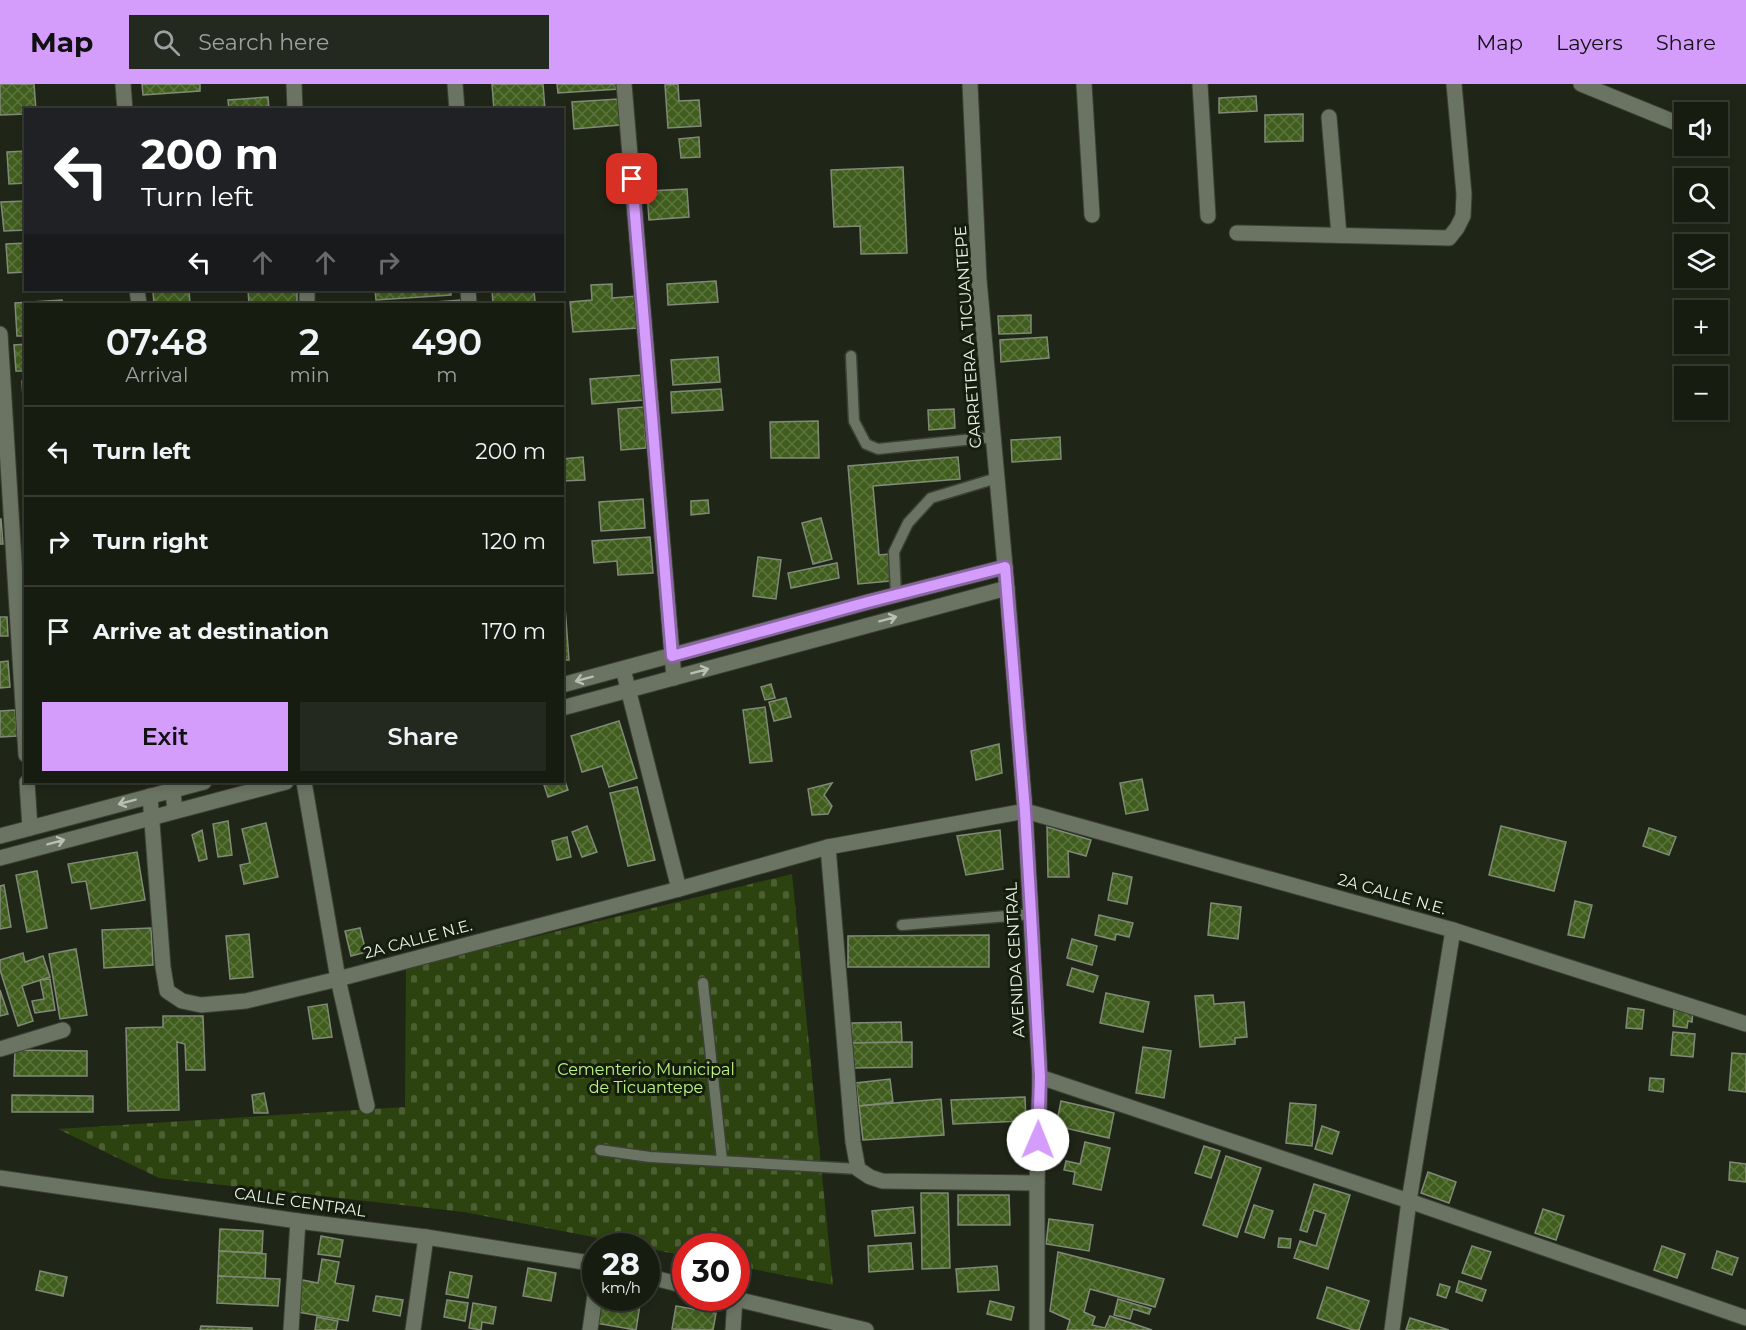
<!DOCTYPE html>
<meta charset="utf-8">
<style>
:root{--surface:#171c11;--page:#24291f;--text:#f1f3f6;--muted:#9ea19f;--line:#363a31;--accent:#d49cfb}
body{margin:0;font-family:Montserrat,sans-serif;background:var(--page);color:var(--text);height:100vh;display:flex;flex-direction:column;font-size:22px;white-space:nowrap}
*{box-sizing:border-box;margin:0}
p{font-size:20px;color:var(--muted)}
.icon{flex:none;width:33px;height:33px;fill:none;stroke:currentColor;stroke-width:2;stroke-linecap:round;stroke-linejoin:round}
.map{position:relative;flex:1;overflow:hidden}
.panel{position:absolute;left:24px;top:219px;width:540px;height:480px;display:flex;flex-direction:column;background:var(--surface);border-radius:0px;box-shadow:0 3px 9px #0003,0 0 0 2px var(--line)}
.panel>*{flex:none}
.hud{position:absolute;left:24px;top:24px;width:540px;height:183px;border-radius:0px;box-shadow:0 3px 9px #0003,0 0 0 2px var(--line);background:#202124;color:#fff;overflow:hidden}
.controls{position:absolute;left:1674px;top:18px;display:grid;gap:12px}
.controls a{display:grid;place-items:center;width:54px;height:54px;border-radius:0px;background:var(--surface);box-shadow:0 3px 9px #0003,0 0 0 2px var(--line);font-size:30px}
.speed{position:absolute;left:582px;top:1149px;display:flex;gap:12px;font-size:30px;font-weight:700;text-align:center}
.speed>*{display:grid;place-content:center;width:78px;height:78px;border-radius:50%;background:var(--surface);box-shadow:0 3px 9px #0003,0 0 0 2px var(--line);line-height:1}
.speed small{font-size:15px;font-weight:400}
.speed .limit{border:9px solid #d22;background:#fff;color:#111}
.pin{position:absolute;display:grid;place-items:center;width:51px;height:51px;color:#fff;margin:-26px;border-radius:12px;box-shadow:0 3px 9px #0006}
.me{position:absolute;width:66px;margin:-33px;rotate:1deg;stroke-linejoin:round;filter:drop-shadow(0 0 4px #0008)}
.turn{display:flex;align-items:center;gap:21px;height:126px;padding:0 18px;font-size:27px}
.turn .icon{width:78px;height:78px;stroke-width:2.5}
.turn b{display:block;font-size:42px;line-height:51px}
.lanes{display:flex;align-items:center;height:57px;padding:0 18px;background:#0003;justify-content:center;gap:30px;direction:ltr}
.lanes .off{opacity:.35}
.eta{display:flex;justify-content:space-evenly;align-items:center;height:102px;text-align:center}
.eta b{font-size:36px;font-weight:600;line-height:42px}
.action{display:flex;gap:12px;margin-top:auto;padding:12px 18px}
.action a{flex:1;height:69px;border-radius:0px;background:var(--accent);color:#111;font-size:24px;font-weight:600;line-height:69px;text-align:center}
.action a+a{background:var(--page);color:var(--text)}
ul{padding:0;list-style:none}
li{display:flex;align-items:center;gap:18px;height:90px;padding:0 18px;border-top:2px solid var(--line)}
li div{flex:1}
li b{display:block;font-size:22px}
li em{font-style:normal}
header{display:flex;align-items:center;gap:36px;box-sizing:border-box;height:84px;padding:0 30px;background:var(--accent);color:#111}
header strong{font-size:28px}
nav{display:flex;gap:33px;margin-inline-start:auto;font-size:21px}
.search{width:420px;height:54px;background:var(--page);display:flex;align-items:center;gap:15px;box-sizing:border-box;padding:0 21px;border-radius:0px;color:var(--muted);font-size:22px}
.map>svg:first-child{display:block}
.cemetery{fill:url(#cemetery-stones)}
.building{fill:url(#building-cross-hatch);stroke:#808a78;stroke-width:1.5}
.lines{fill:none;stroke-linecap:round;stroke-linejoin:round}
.service-casing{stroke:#3b4135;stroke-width:13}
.minor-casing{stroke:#3b4135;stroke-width:17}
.secondary-casing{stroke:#3b4135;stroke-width:17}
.service{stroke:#6b7463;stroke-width:10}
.minor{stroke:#6b7463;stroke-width:15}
.secondary{stroke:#6b7463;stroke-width:15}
.oneway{stroke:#b8c0b3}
.route-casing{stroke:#8a65a3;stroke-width:15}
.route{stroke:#d49cfb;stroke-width:10}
.labels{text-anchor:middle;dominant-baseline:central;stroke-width:6;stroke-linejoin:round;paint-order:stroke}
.street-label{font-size:16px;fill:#ecf2e8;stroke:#151d0e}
.park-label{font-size:16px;fill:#bdf485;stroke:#151d0e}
</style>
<header>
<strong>Map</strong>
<div class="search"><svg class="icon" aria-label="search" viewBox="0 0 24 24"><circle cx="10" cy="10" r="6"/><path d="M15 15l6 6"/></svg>Search here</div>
<nav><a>Map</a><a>Layers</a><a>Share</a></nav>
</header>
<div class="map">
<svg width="1746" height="1246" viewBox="0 0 1746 1246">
<defs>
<pattern id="cemetery-stones" width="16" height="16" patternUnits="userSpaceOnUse" patternTransform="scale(1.5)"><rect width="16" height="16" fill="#2c430f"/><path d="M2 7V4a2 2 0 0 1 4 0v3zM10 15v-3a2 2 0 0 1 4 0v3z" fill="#4b5f32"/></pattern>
<pattern id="building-cross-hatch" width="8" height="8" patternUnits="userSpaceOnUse" patternTransform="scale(1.5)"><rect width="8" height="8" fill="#405d1d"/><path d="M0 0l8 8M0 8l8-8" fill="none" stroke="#5c753e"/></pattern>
</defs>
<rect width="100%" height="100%" fill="#1f2617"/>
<polygon class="cemetery" points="792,790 833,1201 737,1182 736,1162 686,1162 685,1172 647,1164 646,1162 639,1162 464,1128 159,1094 58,1045 405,1023 406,884"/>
<g class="building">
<polygon points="0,0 34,0 36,26 26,26 26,30 0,31"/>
<polygon points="142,0 200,0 200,7 143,11"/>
<polygon points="492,0 543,0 545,26 494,26"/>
<polygon points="557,0 619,0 619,5 558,9"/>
<polygon points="678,0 679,17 699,16 701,42 668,44 665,1"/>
<polygon points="1256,12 1257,27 1219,29 1219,14"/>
<polygon points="268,13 269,26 229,26 228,16"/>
<polygon points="618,15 620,41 574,45 572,18"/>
<polygon points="445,23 445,26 405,26"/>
<polygon points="1303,30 1303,57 1265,58 1265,31"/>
<polygon points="699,53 700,73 681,74 679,55"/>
<polygon points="26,67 26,99 9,100 7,68"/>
<polygon points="903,83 907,169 861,170 860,142 834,143 831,86"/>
<polygon points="687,105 689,133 649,136 647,107"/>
<polygon points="26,117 26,146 4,147 1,118"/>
<polygon points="26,159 26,188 8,189 6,160"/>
<polygon points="716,197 718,218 668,221 667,200"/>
<polygon points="612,200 612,214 637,212 639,244 573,248 570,218 592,216 591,201"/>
<polygon points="189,206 190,220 154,220 153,208"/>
<polygon points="248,206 297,206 297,220 249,220"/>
<polygon points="375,206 451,206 451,211 376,216"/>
<polygon points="492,206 534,206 535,218 493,220"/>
<polygon points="62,216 63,220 26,220 26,252 17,252 15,219"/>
<polygon points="461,216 461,220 407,220"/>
<polygon points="1031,231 1031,249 999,250 998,232"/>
<polygon points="1047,253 1049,274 1001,278 1000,256"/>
<polygon points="26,260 26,287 16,287 14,261"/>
<polygon points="718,273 720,298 673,301 671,276"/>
<polygon points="643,291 645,316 592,320 590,295"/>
<polygon points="26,296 26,332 24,332 22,297"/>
<polygon points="721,305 723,326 672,329 671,308"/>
<polygon points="644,323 646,364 621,366 618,325"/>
<polygon points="954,325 955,344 929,346 928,326"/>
<polygon points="818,337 819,374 771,374 770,338"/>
<polygon points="1060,353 1061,375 1012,378 1011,356"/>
<polygon points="583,373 585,396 562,397 562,375"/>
<polygon points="958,373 960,395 873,402 879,471 888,470 890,497 858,500 848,382"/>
<polygon points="643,415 645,444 601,447 599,418"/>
<polygon points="708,416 709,429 691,431 691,417"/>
<polygon points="821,434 832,475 813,480 802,439"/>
<polygon points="0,435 1,435 3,460 0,460"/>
<polygon points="650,453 653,489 618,491 617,477 594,479 592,457"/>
<polygon points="758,473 781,476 776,515 753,512"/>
<polygon points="837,479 839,494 791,504 788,489"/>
<polygon points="562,523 565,523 569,576 562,576"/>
<polygon points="0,533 7,533 8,552 0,552"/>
<polygon points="8,577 10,603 0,604 0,578"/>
<polygon points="771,600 775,614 765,616 761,603"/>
<polygon points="786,614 791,633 774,637 769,618"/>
<polygon points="765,623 772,677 750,679 743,626"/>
<polygon points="15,626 17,652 0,653 0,627"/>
<polygon points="619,637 637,694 609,703 602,682 582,688 571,652"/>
<polygon points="999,660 1002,689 976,696 971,667"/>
<polygon points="562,689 568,706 548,713 543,698 562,698"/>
<polygon points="1142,695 1148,726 1126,730 1120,699"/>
<polygon points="832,699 824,711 832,722 828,730 812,731 808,705"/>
<polygon points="637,703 655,776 628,782 610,709"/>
<polygon points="228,737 232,771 218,773 213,740"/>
<polygon points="266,739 278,793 244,800 240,781 250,779 242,745"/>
<polygon points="587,742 597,768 582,773 572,748"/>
<polygon points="1501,742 1566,758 1554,807 1489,791"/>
<polygon points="1047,743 1091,756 1086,772 1068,767 1069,793 1048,793"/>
<polygon points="1649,744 1676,753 1669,771 1643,762"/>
<polygon points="202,746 207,775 199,777 192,751"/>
<polygon points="1000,746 1003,785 966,791 957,752"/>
<polygon points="567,753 571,773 557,776 552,757"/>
<polygon points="137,768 145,816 91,825 86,797 72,799 68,780"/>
<polygon points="37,787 47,844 27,848 16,791"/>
<polygon points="1113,789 1132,793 1127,820 1108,816"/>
<polygon points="4,801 11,843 0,845 0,802"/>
<polygon points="1575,817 1592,821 1584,854 1568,851"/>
<polygon points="1211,819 1241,823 1238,855 1208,851"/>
<polygon points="1099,831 1133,839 1129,853 1116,850 1115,856 1095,851"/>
<polygon points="151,844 153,881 104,884 102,846"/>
<polygon points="360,844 366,868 351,872 345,847"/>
<polygon points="249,850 253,893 230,895 226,852"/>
<polygon points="989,851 989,883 848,883 848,852"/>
<polygon points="1072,855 1097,862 1092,881 1067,874"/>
<polygon points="76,865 87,931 60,935 49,870"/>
<polygon points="23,869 25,878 43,872 50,893 22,902 33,937 18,942 0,886 0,876"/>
<polygon points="1072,884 1098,892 1093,908 1067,901"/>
<polygon points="50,895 55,926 35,929 32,917 44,915 40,896"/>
<polygon points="0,906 8,930 0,932"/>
<polygon points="1106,909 1149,918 1143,948 1100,939"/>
<polygon points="1213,911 1214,920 1244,918 1247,953 1235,954 1235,960 1200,963 1195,912"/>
<polygon points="327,920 332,953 313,955 308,923"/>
<polygon points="1628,924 1644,926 1642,945 1626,944"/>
<polygon points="1674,924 1693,926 1692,938 1688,937 1687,944 1673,942"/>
<polygon points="163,932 203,932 205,986 186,986 185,960 177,958 179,1026 128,1027 126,944 163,943"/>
<polygon points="901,938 902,958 851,959 852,939"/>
<polygon points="1673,948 1695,950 1693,973 1671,971"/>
<polygon points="912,958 912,983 852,984 851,959"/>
<polygon points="1143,963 1171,967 1164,1014 1136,1009"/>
<polygon points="15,966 87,967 87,992 14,992"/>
<polygon points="1732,969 1746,970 1746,1008 1729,1006"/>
<polygon points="1650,994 1664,995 1663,1008 1649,1006"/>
<polygon points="890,995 893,1018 859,1022 856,999"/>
<polygon points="264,1009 268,1029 254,1029 252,1011"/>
<polygon points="12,1011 93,1012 93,1028 12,1028"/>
<polygon points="1025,1013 1026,1037 953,1040 951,1016"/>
<polygon points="941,1015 944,1051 863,1056 859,1022"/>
<polygon points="1061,1017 1114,1029 1109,1054 1056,1042"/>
<polygon points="1290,1019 1316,1021 1312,1062 1286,1059"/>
<polygon points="1322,1042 1339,1048 1332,1070 1315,1065"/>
<polygon points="1085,1058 1110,1064 1101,1106 1073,1100 1075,1088 1064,1086 1066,1077 1080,1080"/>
<polygon points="1204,1062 1220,1067 1211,1094 1195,1089"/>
<polygon points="1226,1072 1261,1084 1237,1153 1203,1141"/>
<polygon points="1730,1078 1746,1080 1746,1098 1729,1096"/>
<polygon points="1428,1088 1456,1098 1449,1119 1421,1109"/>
<polygon points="1314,1100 1350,1111 1328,1185 1294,1174 1300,1157 1316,1162 1326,1130 1314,1126 1307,1148 1300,1146"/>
<polygon points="921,1109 948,1109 950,1184 922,1185"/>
<polygon points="958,1111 1009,1111 1010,1141 958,1141"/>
<polygon points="1254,1121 1273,1127 1264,1154 1245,1148"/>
<polygon points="913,1123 915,1149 875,1152 872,1127"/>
<polygon points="1543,1125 1564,1132 1556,1156 1535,1149"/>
<polygon points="1049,1135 1093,1141 1089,1167 1046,1160"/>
<polygon points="220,1145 263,1147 262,1169 219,1167"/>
<polygon points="321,1152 343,1156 340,1173 318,1170"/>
<polygon points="1279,1154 1291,1155 1290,1164 1278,1163"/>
<polygon points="911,1159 913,1185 869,1188 868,1162"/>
<polygon points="1472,1162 1491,1168 1481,1195 1462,1189"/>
<polygon points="1662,1162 1685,1170 1677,1194 1654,1186"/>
<polygon points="219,1167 266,1170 265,1195 218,1192"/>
<polygon points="1717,1167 1738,1174 1732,1191 1712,1184"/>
<polygon points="1058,1168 1164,1195 1155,1223 1090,1205 1084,1228 1095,1233 1092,1241 1105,1244 1110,1232 1152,1246 1067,1246 1070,1236 1050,1227"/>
<polygon points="322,1175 339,1178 335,1199 354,1202 348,1237 297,1228 302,1196 318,1199"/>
<polygon points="997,1182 999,1206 958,1208 956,1185"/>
<polygon points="528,1184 556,1189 551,1217 523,1212"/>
<polygon points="40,1187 67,1193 63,1212 36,1206"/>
<polygon points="450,1188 472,1192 468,1214 446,1210"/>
<polygon points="218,1192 280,1195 278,1222 217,1219"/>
<polygon points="1459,1197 1486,1206 1482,1217 1456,1208"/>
<polygon points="1440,1200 1450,1203 1446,1214 1437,1211"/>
<polygon points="1327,1203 1369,1217 1359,1246 1353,1246 1317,1234"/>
<polygon points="376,1212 403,1216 400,1232 373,1227"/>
<polygon points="599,1214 641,1214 636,1246 595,1239"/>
<polygon points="1118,1215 1151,1225 1149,1230 1133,1225 1130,1235 1114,1231"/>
<polygon points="447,1216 468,1219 465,1237 444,1233"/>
<polygon points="990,1217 1014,1223 1011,1236 987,1230"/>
<polygon points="473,1219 496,1223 493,1240 482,1238 481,1246 469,1244"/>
<polygon points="676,1222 716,1229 713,1246 672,1245"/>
<polygon points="317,1233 338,1237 336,1246 315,1246"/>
<polygon points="1410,1234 1449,1246 1406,1246"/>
<polygon points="201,1242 252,1244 252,1246 200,1246"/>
</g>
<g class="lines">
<g class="service-casing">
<g id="service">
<polyline points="851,272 854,337 866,360 878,365 993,353"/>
<polyline points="896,511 894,468 908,439 931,414 997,394"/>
<polyline points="902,841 1031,830"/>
<polyline points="703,899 722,1076"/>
<polyline points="600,1066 650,1073 858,1085"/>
</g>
</g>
<g class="minor-casing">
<g id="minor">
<polyline points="123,0 125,26"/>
<polyline points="294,0 295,26"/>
<polyline points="455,0 457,26"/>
<polyline points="624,0 674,594"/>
<polyline points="1084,0 1092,131"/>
<polyline points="1200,0 1208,132"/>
<polyline points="1581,0 1684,42"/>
<polyline points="1329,33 1339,151"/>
<polyline points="1237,149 1449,154 1457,144 1463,132 1464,110 1454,0"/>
<polyline points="137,206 139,220"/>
<polyline points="307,206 307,220"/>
<polyline points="468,206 469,220"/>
<polyline points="0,250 26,671"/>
<polyline points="1007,504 1025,727 1040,993 1037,1099 1037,1246"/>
<polyline points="623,585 679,805"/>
<polyline points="27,698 30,744"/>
<polyline points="172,698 175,727"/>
<polyline points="304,698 338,895 367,1022"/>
<polyline points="150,712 163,883 167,907 182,917 201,921 246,917 338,895 679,805 828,763 1025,727 1453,846 1746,940"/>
<polyline points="828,763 853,1058 858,1085 870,1093 882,1097 1037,1099"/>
<polyline points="0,965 63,946"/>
<polyline points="1040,993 1409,1117 1746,1234"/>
<polyline points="0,1094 298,1137 426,1153 596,1180"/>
<polyline points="646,1192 686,1202"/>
<polyline points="732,1214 866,1246"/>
<polyline points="291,1246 298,1137"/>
<polyline points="413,1246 426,1153"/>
<polyline points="590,1246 596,1204"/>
<polyline points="733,1246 735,1214"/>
<polyline points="1392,1246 1409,1117 1453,846"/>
</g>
</g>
<g class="secondary-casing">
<g id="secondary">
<polyline points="562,601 868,518 1005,483"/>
<polyline points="562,624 1007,504 979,196 970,0"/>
<polyline points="0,752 204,698"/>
<polyline points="0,774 286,698"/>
</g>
</g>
<use href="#service" class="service"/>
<use href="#minor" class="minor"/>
<use href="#secondary" class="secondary"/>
</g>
<defs><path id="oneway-shaft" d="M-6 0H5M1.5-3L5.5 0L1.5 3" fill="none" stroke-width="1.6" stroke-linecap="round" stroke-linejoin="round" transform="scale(1.5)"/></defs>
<g class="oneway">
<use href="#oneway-shaft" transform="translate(888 535) rotate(-15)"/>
<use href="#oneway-shaft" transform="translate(700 587) rotate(-15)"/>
<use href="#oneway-shaft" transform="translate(584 595) rotate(165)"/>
<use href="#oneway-shaft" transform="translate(127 718) rotate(165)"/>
<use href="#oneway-shaft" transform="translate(56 758) rotate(-15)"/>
</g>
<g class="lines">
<g class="route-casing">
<polyline id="route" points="632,95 672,572 868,518 1005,483 1025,727 1031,830 1040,993 1038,1056"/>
</g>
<use href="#route" class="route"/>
</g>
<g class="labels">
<g class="street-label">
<text transform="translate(968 253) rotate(-94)">CARRETERA A TICUANTEPE</text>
<text transform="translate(1392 810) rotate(16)">2A CALLE N.E.</text>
<text transform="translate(418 855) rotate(-15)">2A CALLE N.E.</text>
<text transform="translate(1015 876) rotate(-93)">AVENIDA CENTRAL</text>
<text transform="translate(300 1118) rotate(8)">CALLE CENTRAL</text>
</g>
<g class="park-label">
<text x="646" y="985">Cementerio Municipal<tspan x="646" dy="18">de Ticuantepe</tspan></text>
</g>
</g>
</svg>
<div class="controls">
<a><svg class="icon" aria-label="sound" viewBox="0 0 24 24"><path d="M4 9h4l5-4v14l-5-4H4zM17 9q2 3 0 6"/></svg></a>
<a><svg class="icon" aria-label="search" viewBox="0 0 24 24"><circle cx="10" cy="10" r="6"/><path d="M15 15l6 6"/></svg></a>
<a><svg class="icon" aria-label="layers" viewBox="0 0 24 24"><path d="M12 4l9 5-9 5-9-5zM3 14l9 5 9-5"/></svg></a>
<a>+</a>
<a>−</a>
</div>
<div class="speed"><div>28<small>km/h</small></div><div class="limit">30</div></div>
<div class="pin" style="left:632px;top:95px;background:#d93025"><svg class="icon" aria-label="arrive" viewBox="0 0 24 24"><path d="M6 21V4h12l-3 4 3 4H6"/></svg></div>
<svg class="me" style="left:1038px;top:1056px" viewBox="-20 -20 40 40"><circle r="19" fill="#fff"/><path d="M0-13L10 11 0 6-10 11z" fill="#d49cfb"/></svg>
<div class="hud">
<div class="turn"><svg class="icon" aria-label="left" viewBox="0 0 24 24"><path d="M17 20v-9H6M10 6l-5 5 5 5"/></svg><div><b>200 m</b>Turn left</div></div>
<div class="lanes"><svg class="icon" aria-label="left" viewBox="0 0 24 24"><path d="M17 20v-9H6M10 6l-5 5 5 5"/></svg><svg class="icon off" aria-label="ahead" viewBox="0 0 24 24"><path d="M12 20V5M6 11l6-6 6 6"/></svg><svg class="icon off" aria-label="ahead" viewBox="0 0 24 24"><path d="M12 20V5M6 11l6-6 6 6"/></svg><svg class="icon off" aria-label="right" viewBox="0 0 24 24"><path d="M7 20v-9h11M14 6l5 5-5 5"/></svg></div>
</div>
<section class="panel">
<div class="eta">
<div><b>07:48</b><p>Arrival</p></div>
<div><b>2</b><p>min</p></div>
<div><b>490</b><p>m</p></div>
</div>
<ul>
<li><svg class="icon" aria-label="left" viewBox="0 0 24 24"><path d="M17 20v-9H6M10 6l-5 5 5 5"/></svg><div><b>Turn left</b></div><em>200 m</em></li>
<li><svg class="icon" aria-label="right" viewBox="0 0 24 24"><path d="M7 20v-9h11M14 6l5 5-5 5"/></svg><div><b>Turn right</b></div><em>120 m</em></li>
<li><svg class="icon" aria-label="arrive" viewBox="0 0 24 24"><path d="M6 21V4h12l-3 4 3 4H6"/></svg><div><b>Arrive at destination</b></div><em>170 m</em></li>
</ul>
<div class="action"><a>Exit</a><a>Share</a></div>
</section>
</div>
